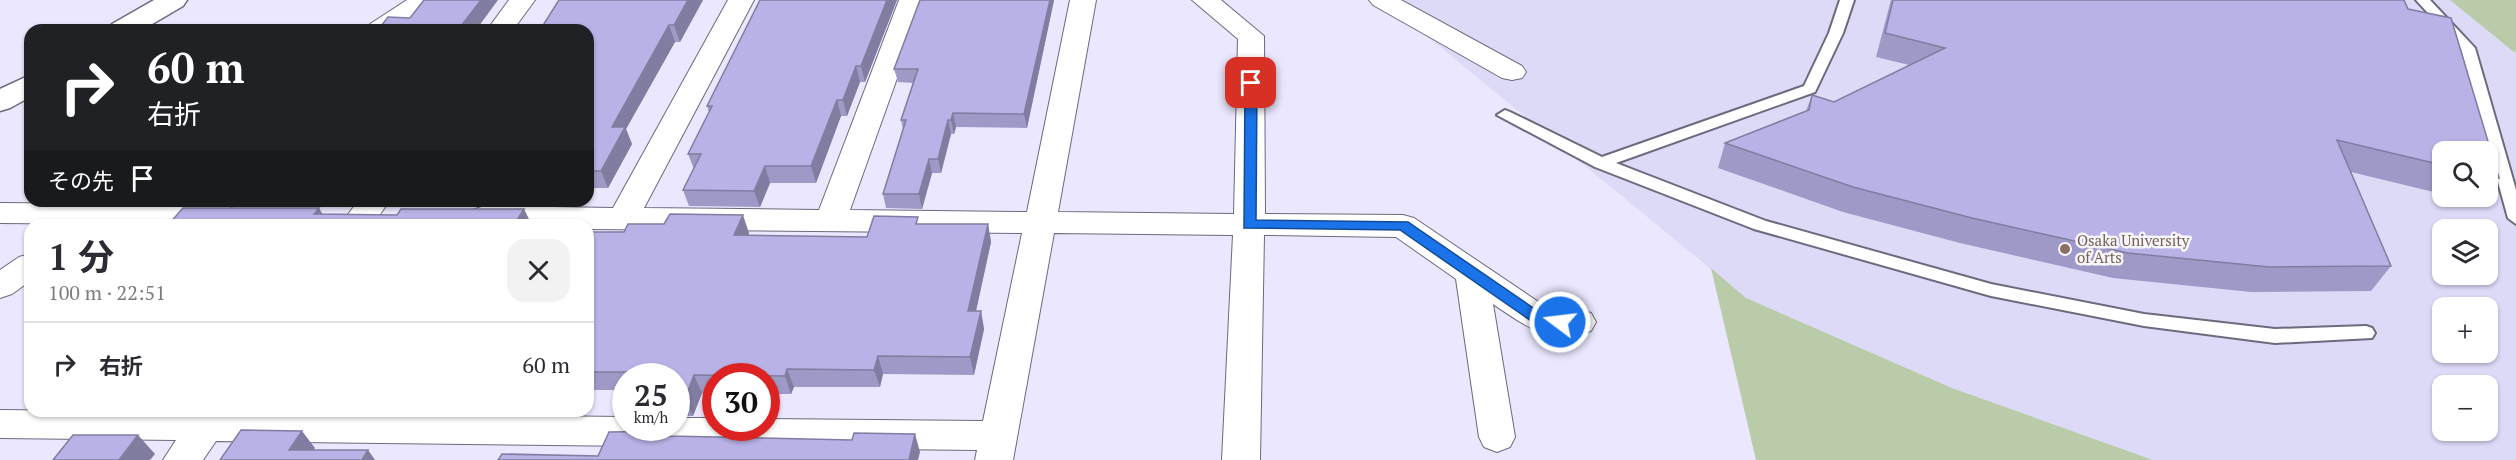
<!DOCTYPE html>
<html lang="ja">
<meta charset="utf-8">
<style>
:root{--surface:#fff;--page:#f2f2f3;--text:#2b2b33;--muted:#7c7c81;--line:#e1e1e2}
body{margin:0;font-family:"PT Serif","Noto Sans JP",serif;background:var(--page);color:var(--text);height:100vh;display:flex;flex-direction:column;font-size:22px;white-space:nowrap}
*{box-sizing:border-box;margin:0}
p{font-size:20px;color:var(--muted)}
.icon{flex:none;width:33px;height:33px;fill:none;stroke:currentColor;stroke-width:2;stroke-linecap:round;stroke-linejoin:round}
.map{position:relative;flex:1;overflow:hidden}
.details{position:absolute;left:24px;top:219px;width:570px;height:198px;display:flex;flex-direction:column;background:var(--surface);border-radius:18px;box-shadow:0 2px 4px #0004}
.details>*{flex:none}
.hud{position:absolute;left:24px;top:24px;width:570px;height:183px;border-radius:18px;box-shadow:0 2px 4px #0004;background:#202124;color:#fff;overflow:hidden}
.controls{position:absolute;left:2432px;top:141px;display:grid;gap:12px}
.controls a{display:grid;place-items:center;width:66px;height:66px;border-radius:12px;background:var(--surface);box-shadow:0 2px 4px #0004;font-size:30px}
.speed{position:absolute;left:612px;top:363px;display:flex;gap:12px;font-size:30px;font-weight:700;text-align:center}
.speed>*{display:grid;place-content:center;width:78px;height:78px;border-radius:50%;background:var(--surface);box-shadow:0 2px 4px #0004;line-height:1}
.speed small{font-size:15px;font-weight:400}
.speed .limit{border:9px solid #d22;background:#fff;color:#111}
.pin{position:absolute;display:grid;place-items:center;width:51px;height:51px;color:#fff;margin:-26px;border-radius:12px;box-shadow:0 3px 9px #0006}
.me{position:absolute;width:66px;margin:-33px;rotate:285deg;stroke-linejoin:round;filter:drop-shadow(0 0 4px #0008)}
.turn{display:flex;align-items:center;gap:21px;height:126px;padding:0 24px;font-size:27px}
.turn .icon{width:78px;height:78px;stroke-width:2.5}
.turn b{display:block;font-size:42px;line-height:51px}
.then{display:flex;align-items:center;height:57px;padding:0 24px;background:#0003;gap:12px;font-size:22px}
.round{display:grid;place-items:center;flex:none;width:63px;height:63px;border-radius:18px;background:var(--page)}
.headline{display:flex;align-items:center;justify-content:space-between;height:102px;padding:0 24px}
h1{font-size:36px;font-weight:700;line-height:45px}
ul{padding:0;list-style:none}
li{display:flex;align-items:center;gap:18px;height:84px;padding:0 24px;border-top:2px solid var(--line)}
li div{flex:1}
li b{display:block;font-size:22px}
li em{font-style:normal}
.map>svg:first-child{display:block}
.built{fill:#dddaf8;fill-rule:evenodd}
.green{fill:#b9cba9}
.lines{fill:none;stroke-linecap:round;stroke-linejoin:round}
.service-casing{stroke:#6c6a7d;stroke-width:4}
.minor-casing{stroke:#6c6a7d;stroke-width:2}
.tertiary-casing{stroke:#6c6a7d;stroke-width:3}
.service{fill:#fff;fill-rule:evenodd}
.minor{fill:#fff;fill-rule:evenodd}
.tertiary{fill:#fff;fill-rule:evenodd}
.wall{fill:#9e99c6}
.shaded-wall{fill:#817da1}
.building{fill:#b8b2e6;stroke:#817da1;stroke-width:1.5}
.route{fill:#1a73e8;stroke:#114b97;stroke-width:1.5}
.education-dot{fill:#8d6e63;stroke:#f7f7fb;stroke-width:2}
.labels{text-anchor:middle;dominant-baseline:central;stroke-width:5;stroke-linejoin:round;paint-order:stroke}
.education-label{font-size:15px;fill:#785e54;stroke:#f7f7fb;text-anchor:start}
</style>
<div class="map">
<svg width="2516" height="460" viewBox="0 0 2516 460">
<rect width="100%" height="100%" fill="#eae7fe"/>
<path class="built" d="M1383,0H2516V460H2153L1952,388L1746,298ZM2442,152H2487V196H2442ZM2442,230H2487V274H2442ZM2442,308H2487V352H2442ZM2442,386H2487V430H2442Z"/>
<g class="green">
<polygon points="2450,0 2516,0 2516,52 2514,52"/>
<polygon points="1711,268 1746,298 1952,388 2153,460 1756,460"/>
</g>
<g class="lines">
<g class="service-casing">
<g id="service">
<polygon points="1840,0 1854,0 1843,33 1815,92 1616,163 1766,221 1991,284 2144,314 2275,329 2366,326 2372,328 2375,333 2372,338 2275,343 2144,326 1991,296 1754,229 1595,167 1497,115 1505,110 1510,112 1602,157 1804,86 1829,33"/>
<polygon points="2416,0 2430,0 2475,48 2516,190 2516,224 2508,218 2461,49"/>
</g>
</g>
<g class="minor-casing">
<g id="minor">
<polygon points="407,0 437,0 433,5 397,30 366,30 370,24"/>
<polygon points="509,0 535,0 513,30 487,30"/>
<path d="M728,0H754L644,208L819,210L899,0H925L850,210L1027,212L1070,0H1096L1058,212L1234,214L1238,39L1192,0H1221L1264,36L1265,214L1403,215L1414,218L1549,309L1579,310L1591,313L1596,322L1591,331C1548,344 1527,327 1493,304L1515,437L1510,447L1497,452L1484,447L1479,437L1456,279L1396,237L1264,235L1260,460H1222L1233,235L1054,233L1013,460H975L977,450L216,441L203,460H163L176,440L0,438V410L626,417V428H676V418H716V428H766V419L983,421L1022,233L588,229V225H475L468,217L473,210L484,206L613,208Z"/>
<polygon points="1369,0 1401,0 1522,66 1526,72 1522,78 1512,80 1502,78 1373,5"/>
<polygon points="358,201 389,201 373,225 340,225"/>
<polygon points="0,203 221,205 232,208 237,215 232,222 223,225 0,223"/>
<polygon points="30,254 30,281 12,294 0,298 0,270 19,257"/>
</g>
</g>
<g class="tertiary-casing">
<g id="tertiary">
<polygon points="154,0 187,0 183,6 142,30 108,30 112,24"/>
<polygon points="30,75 30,97 10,108 0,111 0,89"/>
</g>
</g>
<use href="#service" class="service"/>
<use href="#minor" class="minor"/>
<use href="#tertiary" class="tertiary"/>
</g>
<g class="wall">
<polygon points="703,0 680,42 675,42 626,129 632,144 608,188 588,188 588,30"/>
<polygon points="897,0 865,82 860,82 847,116 841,116 816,183 770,183 760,207 689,206 683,190 694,169 688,154 709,112 707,106"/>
<polygon points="1054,0 1027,128 956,127 954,134 951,134 941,173 932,173 922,209 886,208 883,194 903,129 901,120 913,83 898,82 894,69"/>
<polygon points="1891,0 2404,0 2408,9 2451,18 2499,178 2487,193 2487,152 2442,152 2442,194 2351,172 2391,266 2371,291 2251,292 2113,278 1960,243 1843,212 1718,168 1725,143 1806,111 1812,95 1834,102 1909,65 1876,57"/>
<polygon points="2451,196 2484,196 2479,203"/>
<polygon points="301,201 349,201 347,204 303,203"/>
<polygon points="425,201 548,201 545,205 427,204"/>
<polygon points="920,224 988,224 991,242 976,311 981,311 984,329 974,375 883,374 880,387 794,387 791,394 766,394 766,376 716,376 716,393 702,393 693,416 676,416 676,376 626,376 626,390 588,390 588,232 749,233 748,235 867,237"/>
</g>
<g class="shaded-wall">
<polygon points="481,0 498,0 476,30 458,30"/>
<polygon points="688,0 703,0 680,42 674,25"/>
<polygon points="887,0 897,0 865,82 861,66"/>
<polygon points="1050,0 1054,0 1027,128 1024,114"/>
<polygon points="669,25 675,42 626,129 632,144 608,188 601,171 612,127"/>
<polygon points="856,66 860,82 847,116 843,100"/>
<polygon points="837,100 841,116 816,183 811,166"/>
<polygon points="953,113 956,127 954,134 951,120"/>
<polygon points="948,120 951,134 941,173 938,159"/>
<polygon points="929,159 932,173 922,209 919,194"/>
<polygon points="765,166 770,183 760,207 754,191"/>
<polygon points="319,208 329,225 314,214"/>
<polygon points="524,209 532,225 514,225"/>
<polygon points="743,215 749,233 741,253 734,235"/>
<polygon points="988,224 991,242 972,329 968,311"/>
<polygon points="981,311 984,329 974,375 970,357"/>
<polygon points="878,356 883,374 880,387 874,370"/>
<polygon points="787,369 794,387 791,394 785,376"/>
<polygon points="694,375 702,393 693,416 685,398"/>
<polygon points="302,431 315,448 308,460 289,450"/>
<polygon points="915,434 920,452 918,460 909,460"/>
<polygon points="138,435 155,454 150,460 119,460"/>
<polygon points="368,450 375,460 362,460"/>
</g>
<g class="building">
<polygon points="424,0 481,0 458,30 378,30 388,17 410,18"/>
<polygon points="559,0 688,0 674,25 669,25 612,127 625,127 601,171 588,171 588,30 540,30"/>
<polygon points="760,0 887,0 861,66 856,66 843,100 837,100 811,166 765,166 754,191 683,190 701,154 688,154 712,106 707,106"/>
<polygon points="920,0 1050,0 1024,114 953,113 951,120 948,120 938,159 929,159 919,194 883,194 906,120 901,120 918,69 894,69"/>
<polygon points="1893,0 2404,0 2408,9 2451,18 2499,178 2487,175 2487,152 2442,152 2442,165 2337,140 2391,266 2269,267 2128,253 1972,218 1853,187 1725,143 1809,110 1812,95 1834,102 1945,48 1885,33"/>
<polygon points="183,208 319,208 314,214 397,215 401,209 524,209 514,225 168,225"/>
<polygon points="670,214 743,215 734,235 867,237 874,216 918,217 916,224 988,224 968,311 981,311 970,357 878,356 874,370 787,369 785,376 694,375 685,398 676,398 676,376 636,376 638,372 588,372 588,232 624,232 628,224 664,224"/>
<polygon points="241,430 302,431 289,450 368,450 362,460 220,460"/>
<polygon points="671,431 669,436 852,440 854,433 915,434 909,460 498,460 502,454 598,456 609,432"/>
<polygon points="73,435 138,435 119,460 53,460"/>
</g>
<polygon class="route" points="1251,79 1257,83 1256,220 1408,222 1545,316 1566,318 1568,322 1566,325 1537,325 1400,230 1244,228 1245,83"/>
<circle class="education-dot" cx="2065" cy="249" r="6"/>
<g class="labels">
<g class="education-label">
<text x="2077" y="240">Osaka University<tspan x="2077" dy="17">of Arts</tspan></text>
</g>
</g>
</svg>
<div class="controls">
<a><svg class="icon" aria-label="search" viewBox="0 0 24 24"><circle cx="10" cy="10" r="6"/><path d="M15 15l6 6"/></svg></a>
<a><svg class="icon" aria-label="layers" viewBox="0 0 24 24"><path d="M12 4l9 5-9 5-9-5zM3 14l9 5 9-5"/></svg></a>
<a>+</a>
<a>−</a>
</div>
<div class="speed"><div>25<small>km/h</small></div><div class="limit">30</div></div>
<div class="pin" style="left:1251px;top:83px;background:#d93025"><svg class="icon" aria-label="arrive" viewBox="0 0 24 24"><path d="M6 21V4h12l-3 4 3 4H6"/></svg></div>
<svg class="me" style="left:1560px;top:322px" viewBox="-20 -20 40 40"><circle r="17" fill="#1a73e8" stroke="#fff" stroke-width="3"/><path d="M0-11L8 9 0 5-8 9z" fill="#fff"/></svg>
<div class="hud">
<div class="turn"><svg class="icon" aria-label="right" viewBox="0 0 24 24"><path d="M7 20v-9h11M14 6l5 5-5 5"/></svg><div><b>60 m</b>右折</div></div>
<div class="then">その先<svg class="icon" aria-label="arrive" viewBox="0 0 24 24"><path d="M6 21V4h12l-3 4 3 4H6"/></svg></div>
</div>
<section class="details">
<div class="headline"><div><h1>1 分</h1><p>100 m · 22:51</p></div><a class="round"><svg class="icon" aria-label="close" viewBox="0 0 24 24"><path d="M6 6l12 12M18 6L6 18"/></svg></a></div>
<ul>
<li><svg class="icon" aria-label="right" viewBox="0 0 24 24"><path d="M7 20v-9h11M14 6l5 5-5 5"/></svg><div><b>右折</b></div><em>60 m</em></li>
</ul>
</section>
</div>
